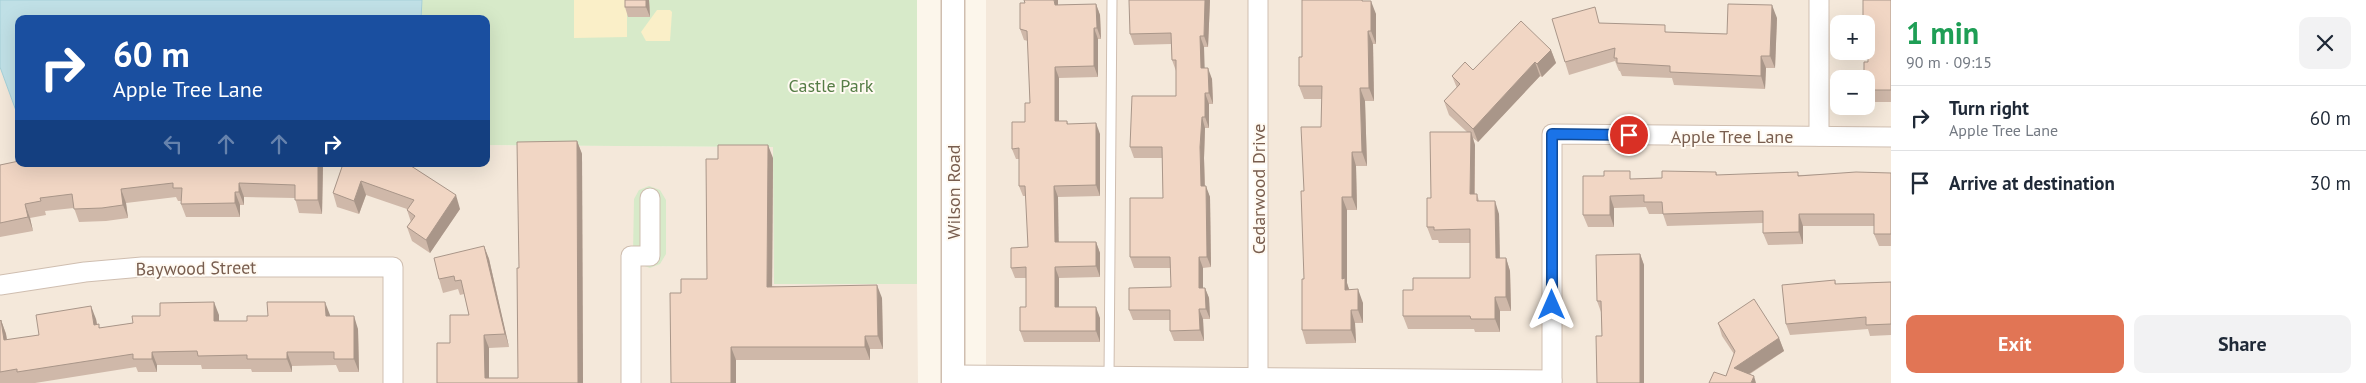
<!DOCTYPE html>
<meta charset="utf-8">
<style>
:root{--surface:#fff;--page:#f2f2f3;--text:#1f2937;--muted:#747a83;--line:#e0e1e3;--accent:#e17555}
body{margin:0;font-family:"PT Sans",sans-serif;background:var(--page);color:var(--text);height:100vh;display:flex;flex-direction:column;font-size:19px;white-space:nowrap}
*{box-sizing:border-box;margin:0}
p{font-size:16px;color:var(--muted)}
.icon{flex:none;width:28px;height:28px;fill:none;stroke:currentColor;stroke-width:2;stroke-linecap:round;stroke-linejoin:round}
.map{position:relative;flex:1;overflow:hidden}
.panel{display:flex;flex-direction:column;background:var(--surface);width:475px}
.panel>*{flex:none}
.hud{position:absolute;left:15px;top:15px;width:475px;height:152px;border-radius:10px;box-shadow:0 5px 20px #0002;background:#1a4fa0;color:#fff;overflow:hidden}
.controls{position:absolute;left:1830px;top:15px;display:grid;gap:10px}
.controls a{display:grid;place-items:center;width:45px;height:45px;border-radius:10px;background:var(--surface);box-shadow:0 5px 20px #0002;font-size:25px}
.pin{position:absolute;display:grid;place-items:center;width:42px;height:42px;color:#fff;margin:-21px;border:2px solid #fff;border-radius:50%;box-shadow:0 1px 5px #0007}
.me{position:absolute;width:55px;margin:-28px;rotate:0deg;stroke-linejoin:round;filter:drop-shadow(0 0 4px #0008)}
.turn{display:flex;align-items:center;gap:18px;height:105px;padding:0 15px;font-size:22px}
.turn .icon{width:65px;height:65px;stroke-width:2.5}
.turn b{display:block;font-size:35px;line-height:42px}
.lanes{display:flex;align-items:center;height:48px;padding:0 15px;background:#0003;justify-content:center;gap:25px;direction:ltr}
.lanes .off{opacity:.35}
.round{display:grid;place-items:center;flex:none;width:52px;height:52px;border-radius:10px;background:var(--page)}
.summary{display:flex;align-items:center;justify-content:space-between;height:85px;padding:0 15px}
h1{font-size:30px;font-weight:700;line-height:38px;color:#1e9e55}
.action{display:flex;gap:10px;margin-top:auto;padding:10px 15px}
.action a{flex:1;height:58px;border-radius:10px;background:var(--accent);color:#fff;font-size:20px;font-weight:700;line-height:58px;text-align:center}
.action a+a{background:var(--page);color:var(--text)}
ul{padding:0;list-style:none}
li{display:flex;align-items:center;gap:15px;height:65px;padding:0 15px;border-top:1px solid var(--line)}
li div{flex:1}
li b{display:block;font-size:19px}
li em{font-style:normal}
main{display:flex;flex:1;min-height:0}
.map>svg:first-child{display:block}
.residential{fill:#f4e8da;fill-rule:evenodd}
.green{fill:#d7eac9}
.sand{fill:#faefc8}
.water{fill:#c0e0e6;stroke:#a6d0d8}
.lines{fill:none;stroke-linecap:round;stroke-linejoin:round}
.service-casing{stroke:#cfbeb0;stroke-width:11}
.minor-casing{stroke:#cfbeb0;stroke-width:21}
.tertiary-casing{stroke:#cfbeb0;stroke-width:25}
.service{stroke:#fff;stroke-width:9}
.minor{stroke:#fff;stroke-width:19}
.tertiary{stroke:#fff;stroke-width:22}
.wall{fill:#cfb8a9}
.shaded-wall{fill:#a99689}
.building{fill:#f1d6c4;stroke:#a99689}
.route-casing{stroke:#114b97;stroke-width:12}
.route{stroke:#1a73e8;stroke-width:9}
.labels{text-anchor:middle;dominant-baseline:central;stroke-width:4;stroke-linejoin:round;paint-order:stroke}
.park-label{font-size:18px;fill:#567d46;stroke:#fffaf2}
.street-label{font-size:18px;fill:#785d4e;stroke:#fffaf2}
</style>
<main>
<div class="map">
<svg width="1891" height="383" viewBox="0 0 1891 383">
<rect width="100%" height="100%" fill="#fcf6eb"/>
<g class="residential">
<path d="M986,0H1891V383H986ZM1839,24H1866V51H1839ZM1839,79H1866V106H1839Z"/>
<polygon points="0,67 19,119 19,164 486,164 486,145 774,147 775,284 917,284 918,383 0,383"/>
</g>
<g class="green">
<polygon points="422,0 917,0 917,284 774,284 773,147 486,145 486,19 421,19"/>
<polygon points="649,186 660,190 666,200 666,254 660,264 650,268 639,264 633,253 634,199 639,190"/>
</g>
<g class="sand">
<polygon points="574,0 627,0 627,37 574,38"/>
<polygon points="657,10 670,10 672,12 670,41 646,41 641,32"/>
</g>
<polygon class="water" points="0,0 422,0 421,19 19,19 19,119 0,67"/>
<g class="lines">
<g class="service-casing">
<polyline id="service" points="1109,377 1112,0"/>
</g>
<g class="minor-casing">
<g id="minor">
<polyline points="1258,0 1258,378"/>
<polyline points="1819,0 1819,136"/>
<polyline points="0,285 85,272 142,267 393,267 393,383"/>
<polyline points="954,375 1552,380"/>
<polyline points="631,383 631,256 650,256 650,198"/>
<polyline points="1552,383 1552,134 1891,137"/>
</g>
</g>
<g class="tertiary-casing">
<polyline id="tertiary" points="953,0 953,383"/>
</g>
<use href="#service" class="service"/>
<use href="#minor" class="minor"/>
<use href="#tertiary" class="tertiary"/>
</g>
<g class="wall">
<polygon points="649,0 650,17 628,17 625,7"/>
<polygon points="1210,0 1208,47 1204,47 1204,68 1212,79 1213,104 1209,104 1209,128 1205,128 1204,158 1205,186 1210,197 1211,267 1203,268 1203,288 1205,288 1209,298 1210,319 1203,319 1204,341 1174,341 1170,331 1170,320 1133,320 1129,310 1171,287 1171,268 1134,268 1130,257 1163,198 1162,158 1134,158 1130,147 1176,96 1176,71 1172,60 1171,44 1134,45 1130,34"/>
<polygon points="1302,0 1362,0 1376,14 1376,44 1373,44 1374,101 1365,101 1367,166 1356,166 1357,210 1347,210 1347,283 1349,290 1363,303 1363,323 1355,323 1356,343 1306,344 1302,330 1304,279 1304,191 1321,127 1322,99 1304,99 1299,86 1302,57"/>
<polygon points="1891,0 1891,102 1869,102 1866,95 1866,79 1868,62 1868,44 1866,40 1866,24"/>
<polygon points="1025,3 1058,5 1096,4 1100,15 1101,39 1098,39 1098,77 1059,78 1059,121 1067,121 1068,124 1100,134 1100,196 1058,197 1058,242 1096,242 1100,253 1100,277 1059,278 1059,307 1100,318 1100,342 1024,342 1020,331 1026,307 1026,278 1015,278 1011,268 1028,247 1026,196 1023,196 1019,186 1019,159 1016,159 1012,149 1025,122 1030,103 1028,41 1024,40 1020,29"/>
<polygon points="1777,18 1775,68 1766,68 1765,89 1674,85 1672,78 1622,76 1620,71 1619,71 1615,61 1569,75 1565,62 1600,23 1668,32 1727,34"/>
<polygon points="1551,50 1556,63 1542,77 1540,76 1478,142 1473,138 1475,145 1475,194 1477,194 1479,201 1499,214 1500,258 1506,258 1510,271 1511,311 1500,311 1500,332 1475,332 1474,329 1408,329 1403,316 1413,290 1470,278 1470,243 1439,243 1438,240 1432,240 1427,227 1431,198 1467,132 1449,115 1444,101 1457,88 1452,76"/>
<polygon points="577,141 582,154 583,383 437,383 450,343 469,315 464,294 460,295 458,289 443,293 439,279 484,246 489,259 509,347 489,348 489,378 518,378 519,268"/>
<polygon points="773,158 772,286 882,298 883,349 870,349 870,360 736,360 681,293 707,279"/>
<polygon points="19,164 323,164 322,214 299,213 295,198 244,197 244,205 240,205 240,217 186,217 181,204 181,201 178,201 176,197 126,203 128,218 106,221 79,222 74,208 45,211 46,215 30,218 33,231 0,237 0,165"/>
<polygon points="343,164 460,209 430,253 412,241 407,227 411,222 407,210 407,209 366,195 359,214 337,207 333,193"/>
<polygon points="1716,172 1717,175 1799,175 1891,173 1891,246 1879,246 1874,234 1874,226 1803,226 1803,244 1768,245 1763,233 1763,223 1667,226 1663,214 1649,214 1646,207 1614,208 1614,227 1588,227 1583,215 1633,179 1662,178"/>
<polygon points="1640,254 1644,265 1644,383 1602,336 1601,312 1597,301"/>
<polygon points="1835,280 1836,284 1891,282 1891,335 1870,336 1868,329 1790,335 1786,324"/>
<polygon points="219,315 219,321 247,321 330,315 330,316 358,329 359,372 339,372 336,365 292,366 292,372 252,372 251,369 202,369 201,365 157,365 157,372 138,372 136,367 35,383 0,383 0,321 1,320 6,334 7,340 39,335 96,319 97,324 100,328 133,323"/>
<polygon points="1718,323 1779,338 1784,351 1750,374 1726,376 1734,354 1722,336"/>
</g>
<g class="shaded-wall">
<polygon points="646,0 649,0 650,17 646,7"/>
<polygon points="1054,0 1058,0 1058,15 1055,5"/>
<polygon points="1205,0 1210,0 1208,47 1204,36"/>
<polygon points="1371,1 1376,14 1376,44 1371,31"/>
<polygon points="1096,4 1100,15 1101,39 1097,28"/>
<polygon points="1772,5 1777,18 1775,68 1770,56"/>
<polygon points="1094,28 1098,39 1098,77 1094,66"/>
<polygon points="1368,31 1373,44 1374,101 1369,88"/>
<polygon points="1200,36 1204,47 1205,79 1201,68"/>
<polygon points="1551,50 1556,63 1542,77 1537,64"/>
<polygon points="1761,56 1766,68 1765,89 1761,76"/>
<polygon points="1535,62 1540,76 1478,142 1473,129"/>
<polygon points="1055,67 1059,78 1059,132 1055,121"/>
<polygon points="1208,68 1212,79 1213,104 1209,93"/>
<polygon points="1360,88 1365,101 1367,166 1362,152"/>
<polygon points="1205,93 1209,104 1209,128 1205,117"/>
<polygon points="1202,117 1205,128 1204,158 1205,197 1201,186 1200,147"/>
<polygon points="1096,123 1100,134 1100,196 1096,185"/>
<polygon points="1471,132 1475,145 1474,207 1470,194"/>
<polygon points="577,141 582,154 583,383 578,383"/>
<polygon points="768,145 773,158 772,300 767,287"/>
<polygon points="1352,152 1356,166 1357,210 1352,197"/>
<polygon points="318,164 323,164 322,214 318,200"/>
<polygon points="361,181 366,195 359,214 354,201"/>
<polygon points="239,183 244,197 244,205 239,192"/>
<polygon points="1054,186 1058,197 1059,253 1055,242"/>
<polygon points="1206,186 1210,197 1211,267 1207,257"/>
<polygon points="121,189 126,203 128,218 123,205"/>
<polygon points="235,192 240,205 240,217 235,203"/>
<polygon points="456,195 460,209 430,253 426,240"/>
<polygon points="1610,196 1614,208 1614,227 1610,215"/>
<polygon points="1342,197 1347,210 1347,283 1350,292 1345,290 1342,279"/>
<polygon points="1495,201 1499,214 1500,271 1496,258"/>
<polygon points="25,204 30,218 33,231 28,217"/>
<polygon points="1799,214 1803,226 1803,244 1799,232"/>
<polygon points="1096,242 1100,253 1100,277 1096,266"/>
<polygon points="484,246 489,259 509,347 505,334"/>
<polygon points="1640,254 1644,265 1644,383 1640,383"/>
<polygon points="1199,257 1203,268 1203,298 1199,288"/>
<polygon points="1506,258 1510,271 1511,311 1506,297"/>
<polygon points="1055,267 1059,278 1059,318 1055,307"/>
<polygon points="877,285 882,298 883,349 878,336"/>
<polygon points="1205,288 1209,298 1210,319 1206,309"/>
<polygon points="1358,289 1363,303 1363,323 1358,310"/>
<polygon points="1495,297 1500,311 1500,332 1495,319"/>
<polygon points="214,302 219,315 219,334 214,321"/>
<polygon points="325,302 330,315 331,330 326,316"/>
<polygon points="91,306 96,319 99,338 94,325"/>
<polygon points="1096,307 1100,318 1100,342 1096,331"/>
<polygon points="1199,309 1203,319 1204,341 1200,330"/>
<polygon points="1351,310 1355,323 1356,343 1351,330"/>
<polygon points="354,316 358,329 359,372 354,359"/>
<polygon points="1,320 6,334 9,354 4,340"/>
<polygon points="484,335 489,348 489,383 485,378"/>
<polygon points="865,336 870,349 870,360 865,347"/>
<polygon points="1779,338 1784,351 1738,381 1734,368"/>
<polygon points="731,347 736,360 736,383 731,383"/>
<polygon points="152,352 157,365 157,372 152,359"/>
<polygon points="287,352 292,366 292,372 287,359"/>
<polygon points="1754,376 1756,383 1751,383"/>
</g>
<g class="building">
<rect x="625" y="0" width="21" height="7"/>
<polygon points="1024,0 1054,0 1055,5 1096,4 1097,28 1094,28 1094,66 1055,67 1055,121 1067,121 1067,124 1096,123 1096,185 1054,186 1055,242 1096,242 1096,266 1055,267 1055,307 1096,307 1096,331 1020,331 1020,307 1026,307 1026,267 1011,268 1011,248 1028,247 1025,186 1019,186 1019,148 1012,149 1012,122 1025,122 1025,103 1030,103 1027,31 1020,29 1020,3 1025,3"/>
<polygon points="1129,0 1205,0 1204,36 1200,36 1201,68 1208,68 1209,93 1205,93 1205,117 1202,117 1200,147 1201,186 1206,186 1207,257 1199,257 1199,288 1205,288 1206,309 1199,309 1200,330 1170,331 1170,310 1129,310 1129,288 1171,287 1170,257 1130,257 1130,198 1163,198 1162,147 1130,147 1132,96 1176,96 1176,60 1172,60 1171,33 1130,34"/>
<polygon points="1302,0 1362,0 1362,1 1371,1 1371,31 1368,31 1369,88 1360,88 1362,152 1352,152 1352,197 1342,197 1342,279 1345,278 1345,290 1358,289 1358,310 1351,310 1351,330 1302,330 1302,279 1304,279 1301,191 1304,191 1301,127 1321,127 1322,86 1299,86 1299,57 1302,57"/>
<polygon points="1863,0 1891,0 1891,90 1866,90 1866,79 1864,79 1864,62 1868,62 1868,32 1866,32 1866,24 1863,24"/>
<polygon points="1728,4 1772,5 1770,56 1761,56 1761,76 1670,72 1670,66 1617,63 1617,58 1614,58 1615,48 1565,62 1552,19 1595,7 1599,23 1665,25 1665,32 1727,34"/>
<polygon points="1521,21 1551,50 1537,64 1535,62 1473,129 1444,101 1460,84 1452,76 1465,62 1473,70"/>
<polygon points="1430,132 1471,132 1470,194 1477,194 1477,201 1495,201 1496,258 1506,258 1506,297 1495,297 1495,319 1471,319 1470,316 1403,316 1403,290 1413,290 1413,278 1470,278 1470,229 1434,230 1434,227 1427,227 1427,198 1431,198"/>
<polygon points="577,141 578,383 437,383 437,343 450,343 450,315 469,315 461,280 455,281 454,276 439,279 434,258 484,246 505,334 484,335 485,378 518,378 517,268 519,268 517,142"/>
<polygon points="718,145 768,145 767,287 877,285 878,336 865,336 865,347 731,347 731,383 671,383 670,293 681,293 681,279 707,279 706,159 718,159"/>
<polygon points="19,161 19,164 318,164 318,200 295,200 295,185 239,183 239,192 235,192 235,203 181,204 182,188 173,188 173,183 121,189 123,205 102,208 74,209 72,194 40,198 41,201 25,204 28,217 0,223 0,165"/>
<polygon points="343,164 408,164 456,195 426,240 407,227 415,216 407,210 414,200 361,181 354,201 333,193"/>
<polygon points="1604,171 1630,171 1630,179 1662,178 1662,171 1716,172 1716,175 1798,172 1798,176 1856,172 1891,173 1891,234 1874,234 1874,214 1799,214 1799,232 1763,233 1763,211 1663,214 1662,202 1644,202 1644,195 1610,196 1610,215 1583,215 1583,176 1604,176"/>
<polygon points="1640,254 1640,383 1597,383 1596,336 1602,336 1601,301 1597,301 1596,255"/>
<polygon points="1835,280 1835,284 1891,282 1891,324 1866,325 1866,317 1786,324 1782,285"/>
<polygon points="1754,299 1779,338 1734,368 1754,376 1751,383 1709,383 1714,372 1726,376 1735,351 1718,323"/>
<polygon points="214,302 214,321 247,321 247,316 268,316 267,302 325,302 326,316 354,316 354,359 334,359 334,352 287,352 287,359 247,359 247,355 198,356 197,351 152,352 152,359 133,359 133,354 17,372 17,369 0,372 0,321 1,320 4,340 39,335 36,315 91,306 94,325 99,324 99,328 133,323 132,316 160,316 160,303"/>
</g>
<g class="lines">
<g class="route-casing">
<polyline id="route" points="1552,305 1552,134 1629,135"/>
</g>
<use href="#route" class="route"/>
</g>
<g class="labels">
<g class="park-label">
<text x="831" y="85">Castle Park</text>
</g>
<g class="street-label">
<text x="1732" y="136">Apple Tree Lane</text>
<text transform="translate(1258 189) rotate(-90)">Cedarwood Drive</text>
<text transform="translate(953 192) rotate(-90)">Wilson Road</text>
<text transform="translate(196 268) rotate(-1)">Baywood Street</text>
</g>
</g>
</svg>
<div class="controls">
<a>+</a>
<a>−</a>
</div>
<div class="pin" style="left:1629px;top:135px;background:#d93025"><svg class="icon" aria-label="arrive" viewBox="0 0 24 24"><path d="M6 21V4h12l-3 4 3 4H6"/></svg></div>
<svg class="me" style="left:1552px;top:305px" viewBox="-20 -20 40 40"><path d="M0-17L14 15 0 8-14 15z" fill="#1a73e8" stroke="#fff" stroke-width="4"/></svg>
<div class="hud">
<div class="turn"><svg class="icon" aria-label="right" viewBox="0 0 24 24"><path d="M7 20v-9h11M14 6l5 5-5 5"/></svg><div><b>60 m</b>Apple Tree Lane</div></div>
<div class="lanes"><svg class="icon off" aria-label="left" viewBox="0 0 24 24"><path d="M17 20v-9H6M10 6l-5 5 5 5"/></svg><svg class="icon off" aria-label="ahead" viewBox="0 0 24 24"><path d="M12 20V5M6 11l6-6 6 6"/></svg><svg class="icon off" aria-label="ahead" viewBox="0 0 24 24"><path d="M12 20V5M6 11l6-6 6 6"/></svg><svg class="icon" aria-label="right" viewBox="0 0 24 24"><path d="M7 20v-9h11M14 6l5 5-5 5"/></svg></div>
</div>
</div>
<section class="panel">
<div class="summary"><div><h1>1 min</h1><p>90 m · 09:15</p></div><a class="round"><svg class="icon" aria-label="close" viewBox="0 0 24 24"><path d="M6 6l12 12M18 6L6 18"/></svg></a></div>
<ul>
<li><svg class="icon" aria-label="right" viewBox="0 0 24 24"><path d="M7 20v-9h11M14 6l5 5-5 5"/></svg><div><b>Turn right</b><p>Apple Tree Lane</p></div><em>60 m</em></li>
<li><svg class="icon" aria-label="arrive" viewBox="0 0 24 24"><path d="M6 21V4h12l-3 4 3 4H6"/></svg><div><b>Arrive at destination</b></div><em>30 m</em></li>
</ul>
<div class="action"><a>Exit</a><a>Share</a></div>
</section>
</main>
